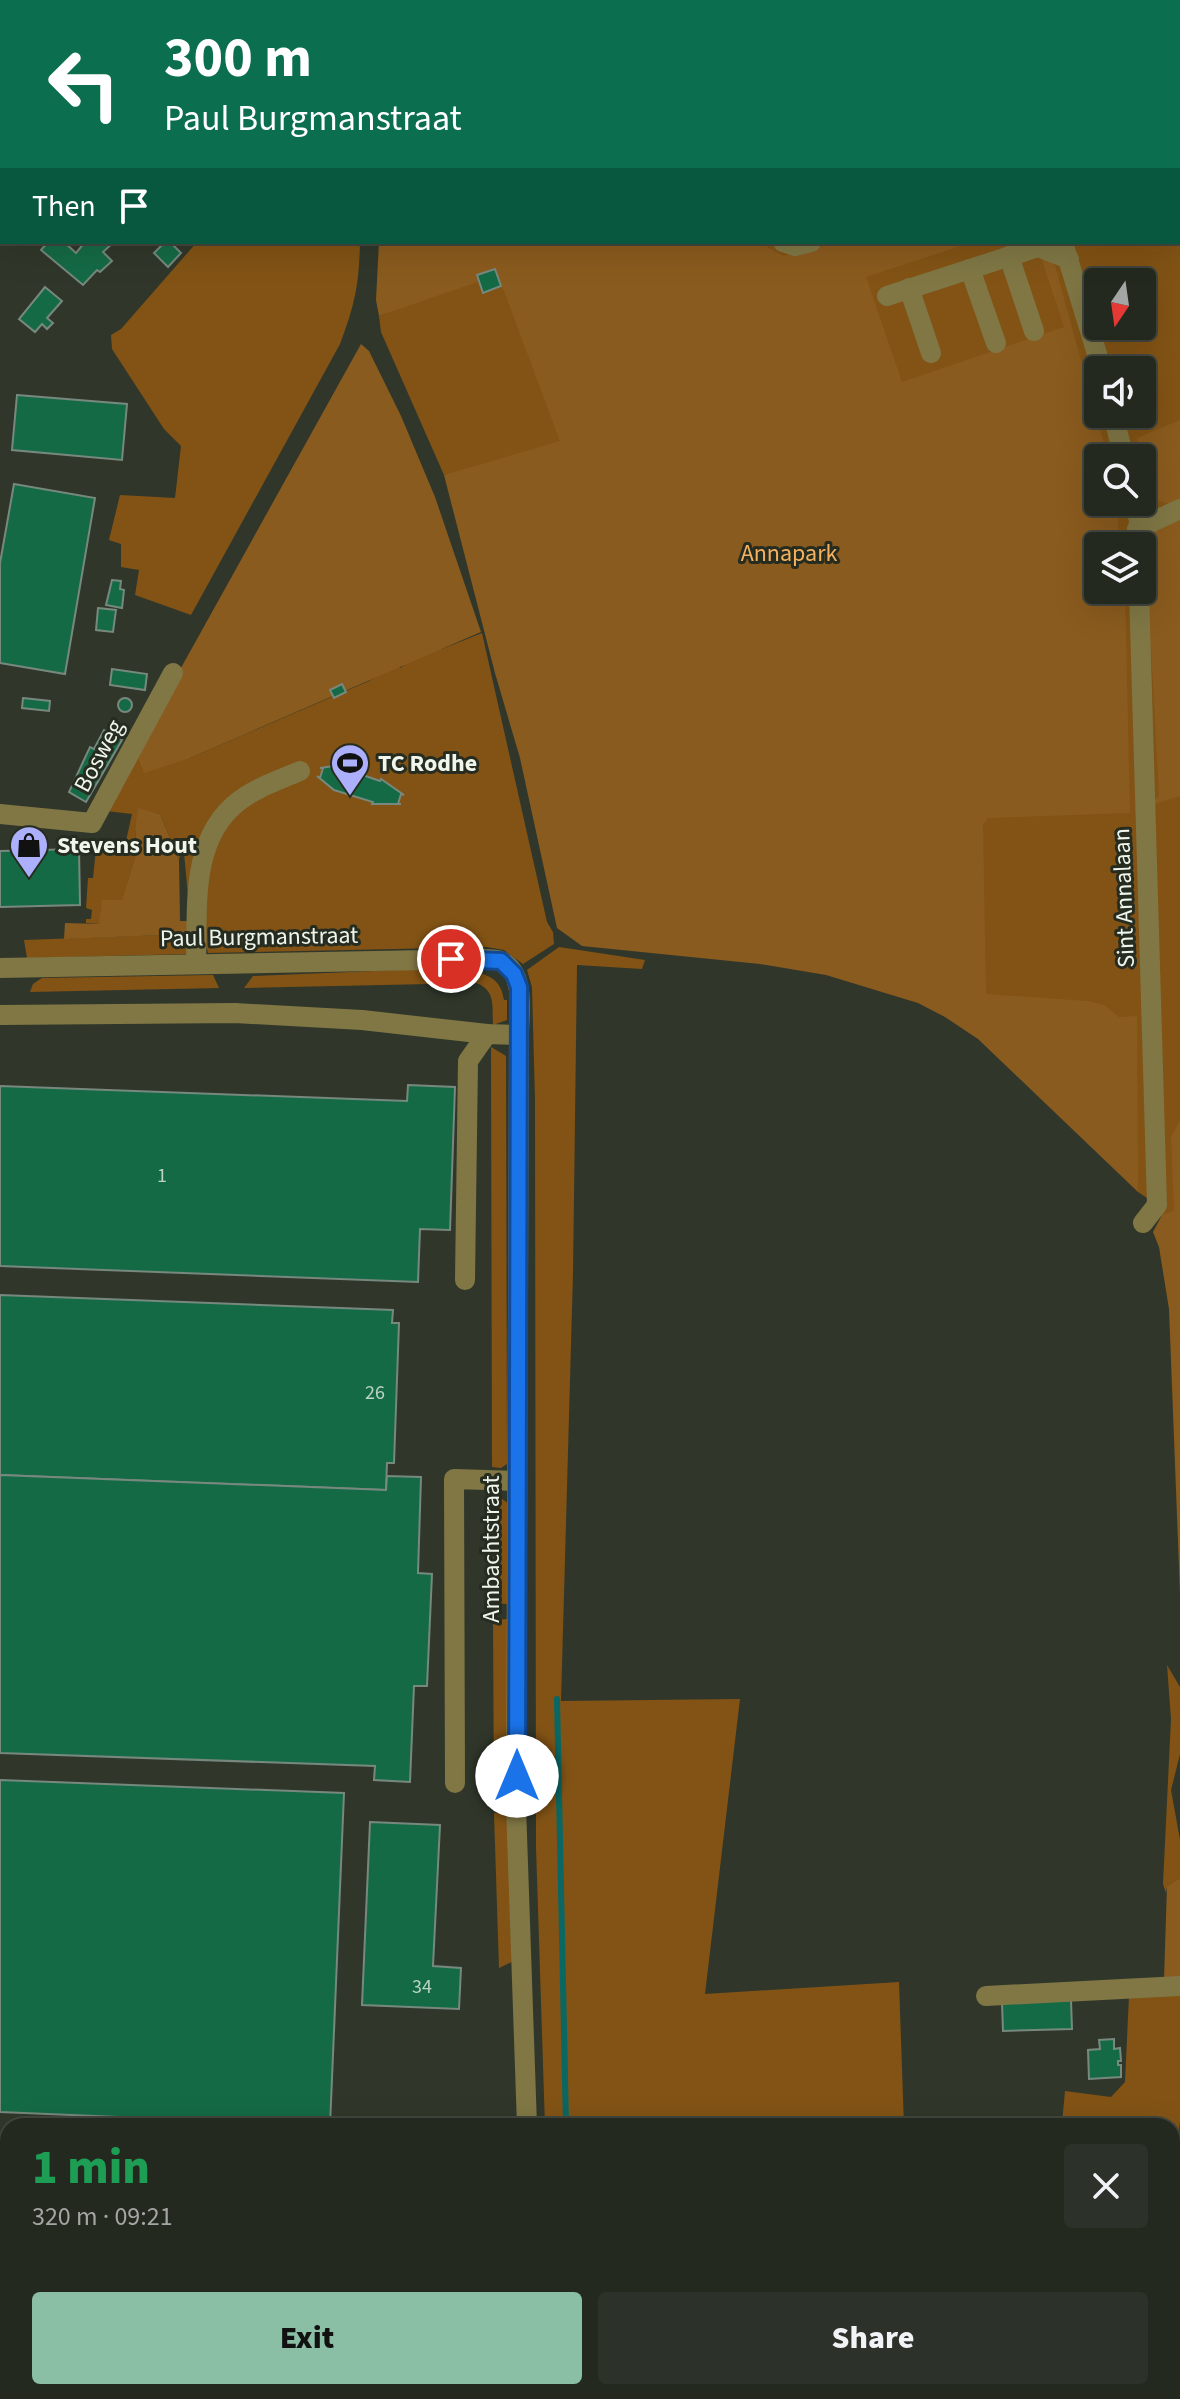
<!DOCTYPE html>
<meta charset="utf-8">
<style>
:root{--surface:#242920;--page:#2c3129;--text:#f1f3f6;--muted:#a3a6a5;--line:#41453e;--accent:#8abfa5}
body{margin:0;font-family:"Source Sans 3",sans-serif;background:var(--page);color:var(--text);height:100vh;display:flex;flex-direction:column;font-size:30px;white-space:nowrap}
*{box-sizing:border-box;margin:0}
p{font-size:26px;color:var(--muted)}
.icon{flex:none;width:44px;height:44px;fill:none;stroke:currentColor;stroke-width:2;stroke-linecap:round;stroke-linejoin:round}
.map{position:relative;flex:1;overflow:hidden}
.panel{position:absolute;left:0px;top:2118px;width:1180px;height:282px;display:flex;flex-direction:column;background:var(--surface);border-radius:24px 24px 0 0;box-shadow:0 8px 32px #0002,0 0 0 2px var(--line)}
.panel>*{flex:none}
.hud{position:absolute;left:0px;top:0px;width:1180px;height:244px;box-shadow:0 8px 32px #0002,0 0 0 2px var(--line);background:#0b6e4f;color:#fff;overflow:hidden}
.needle{width:52px;rotate:193deg}
.controls{position:absolute;left:1084px;top:268px;display:grid;gap:16px}
.controls a{display:grid;place-items:center;width:72px;height:72px;border-radius:8px;background:var(--surface);box-shadow:0 8px 32px #0002,0 0 0 2px var(--line);font-size:40px}
.pin{position:absolute;display:grid;place-items:center;width:68px;height:68px;color:#fff;margin:-34px;border:4px solid #fff;border-radius:50%;box-shadow:0 2px 8px #0007}
.me{position:absolute;width:88px;margin:-44px;rotate:0deg;stroke-linejoin:round;filter:drop-shadow(0 0 6px #0008)}
.turn{display:flex;align-items:center;gap:28px;height:168px;padding:0 32px;font-size:36px}
.turn .icon{width:104px;height:104px;stroke-width:2.5}
.turn b{display:block;font-size:56px;line-height:68px}
.then{display:flex;align-items:center;height:76px;padding:0 32px;background:#0003;gap:16px;font-size:30px}
.round{display:grid;place-items:center;flex:none;width:84px;height:84px;border-radius:8px;background:var(--page)}
.overview{display:flex;align-items:center;justify-content:space-between;height:136px;padding:0 32px}
h1{font-size:48px;font-weight:800;line-height:60px;color:#1e9e55}
.primary-button{display:flex;gap:16px;margin-top:auto;padding:16px 32px}
.primary-button a{flex:1;height:92px;border-radius:8px;background:var(--accent);color:#111;font-size:32px;font-weight:800;line-height:92px;text-align:center}
.primary-button a+a{background:var(--page);color:var(--text)}
.map>svg:first-child{display:block}
.green{fill:#825315;fill-rule:evenodd}
.forest{fill:#8a5b1e}
.lines{fill:none;stroke-linecap:round;stroke-linejoin:round}
.stream{stroke:#0a6763;stroke-width:6}
.building{fill:#156a46;stroke:#77887e;stroke-width:2}
.minor{stroke:#807745;stroke-width:20}
.route-casing{stroke:#114b97;stroke-width:20}
.route{stroke:#1a73e8;stroke-width:14}
.labels{text-anchor:middle;dominant-baseline:central;stroke-width:6;stroke-linejoin:round;paint-order:stroke}
.number-label{font-size:20px;fill:#bad3c3}
.park-label{font-size:24px;fill:#f6b15f;stroke:#262d20}
.street-label{font-size:24px;fill:#f1f6ed;stroke:#262d20}
.poi-label{font-size:24px;font-weight:bold;fill:#f1f6ed;stroke:#262d20;text-anchor:start}
</style>
<div class="map">
<svg width="1180" height="2399" viewBox="0 0 1180 2399">
<rect width="100%" height="100%" fill="#30372a"/>
<g class="green">
<path d="M318,0H1180V1461L1164,1219L1147,1198L1138,1192V1187L449,474L444,475L381,332L379,316L387,313L383,242H1178V2ZM1098,282H1142V326H1098ZM1098,370H1142V414H1098ZM1098,458H1142V502H1098ZM1098,546H1142V590H1098Z"/>
<path d="M197,242H360C359,285 355,304 340,344L191,615L135,595L139,570L121,567V544L109,540L120,495L175,498L181,446L164,429L112,349L111,335L121,329Z"/>
<polygon points="482,633 547,922 553,932 554,944 523,964 504,950 487,947 208,953 203,936 191,928 183,842 179,860 160,814 139,809 135,829 137,850 122,901 99,924 86,923 86,919 91,919 92,910 86,908 88,878 93,878 97,839 126,841 132,814 106,811 137,755 190,758 369,681 398,664 400,668 403,666 437,641 442,649"/>
<polygon points="190,934 190,954 27,958 24,940"/>
<polygon points="559,947 645,960 642,969 577,965 573,1273 561,1701 740,1699 705,1994 899,1982 904,2126 545,2126 536,1847 535,1098 532,987 527,970"/>
<path d="M472,967V971C490,975 501,980 504,1000H507V1020L493,1025C492,1006 496,990 476,983L244,988L253,976Z"/>
<polygon points="213,975 219,988 30,992 33,984 42,978"/>
<polygon points="491,1047 506,1056 507,1464 501,1468 492,1467"/>
<polygon points="493,1493 508,1503 507,1604 494,1603"/>
<polygon points="508,1619 508,1801 494,1801 493,1620"/>
<polygon points="1167,1665 1180,1687 1180,1754 1171,1790 1180,1840 1180,1878 1167,1886 1166,1893 1163,1884 1171,1719"/>
<polygon points="494,1813 510,1813 514,1961 499,1968"/>
<polygon points="1180,1995 1180,2121 1176,2164 1176,2216 1172,2216 1172,2126 937,2126 1062,2123 1065,2091 1111,2097 1125,2082 1129,1996"/>
<polygon points="1172,2384 1180,2385 1180,2399 550,2399 550,2392 1172,2392"/>
</g>
<g class="forest">
<polygon points="300,0 710,0 712,2 302,2"/>
<polygon points="379,242 765,242 768,248 784,256 830,242 973,242 866,277 902,382 1064,327 1040,254 1054,262 1108,458 1098,458 1098,502 1116,502 1120,546 1098,546 1098,590 1125,590 1130,813 988,818 983,825 986,994 1087,1001 1104,1005 1119,1017 1137,1016 1138,1192 978,1039 945,1017 918,1003 826,975 760,964 582,946 557,928 520,758 495,673 444,475 560,441 498,275 379,316 376,300"/>
<polygon points="361,344 369,351 401,416 435,497 481,632 190,758 144,773 137,755 142,738"/>
<polygon points="1180,420 1180,502 1172,505 1157,500 1142,484 1142,458 1140,458 1137,438"/>
<polygon points="1180,516 1180,796 1151,805 1159,795 1148,593 1142,543 1146,534"/>
<polygon points="138,808 160,814 179,860 180,921 189,921 190,934 64,939 65,923 99,924 102,900 122,900 137,850 135,829"/>
<polygon points="1180,1120 1180,1593 1169,1309 1159,1247 1153,1232 1162,1215 1174,1211 1171,1137"/>
<polygon points="1180,1878 1180,1976 1164,1980 1167,1886"/>
</g>
<g class="lines">
<g class="stream">
<polyline points="557,1699 566,2126"/>
<polyline points="570,2399 570,2392"/>
</g>
</g>
<g class="building">
<polygon points="68,0 128,0 130,2 66,2"/>
<polygon points="0,103 2,105 0,168"/>
<polygon points="48,242 64,242 76,253 85,242 114,242 103,252 112,261 100,272 97,270 83,285 41,250"/>
<polygon points="165,242 170,242 181,253 168,267 154,253"/>
<polygon points="495,269 501,286 483,293 477,275"/>
<polygon points="45,287 62,301 47,318 53,323 47,329 42,324 35,332 19,319"/>
<polygon points="17,395 127,404 122,460 12,450"/>
<polygon points="14,484 95,498 65,674 0,663 0,563"/>
<polygon points="112,580 121,581 120,589 124,590 122,608 106,605"/>
<polygon points="98,608 116,610 113,632 96,630"/>
<polygon points="112,669 147,674 145,690 110,685"/>
<polygon points="342,684 346,692 334,698 330,690"/>
<polygon points="23,698 50,701 49,711 22,708"/>
<circle cx="125" cy="705" r="7"/>
<polygon points="104,730 122,740 86,802 69,792 90,747 94,749"/>
<polygon points="334,766 348,768 348,770 380,781 381,779 404,795 401,794 398,804 401,804 372,804 373,802 334,790 317,776 320,778 323,768 320,768"/>
<polygon points="79,849 80,905 0,907 0,851"/>
<polygon points="408,1085 455,1087 450,1230 420,1229 418,1282 0,1266 0,1086 407,1101"/>
<polygon points="0,1295 393,1310 392,1323 399,1323 394,1463 387,1463 386,1490 0,1475"/>
<polygon points="0,1475 386,1490 387,1476 421,1477 418,1573 432,1574 427,1686 414,1686 410,1782 374,1780 375,1766 0,1753"/>
<polygon points="0,1780 344,1793 330,2126 0,2112"/>
<polygon points="370,1822 440,1825 433,1966 461,1968 459,2009 362,2005"/>
<polygon points="1071,2000 1072,2029 1003,2031 1002,2003"/>
<polygon points="1114,2039 1114,2049 1120,2048 1121,2061 1118,2061 1118,2065 1121,2065 1121,2077 1089,2079 1088,2050 1100,2049 1099,2040"/>
<polygon points="0,2335 8,2335 8,2392 78,2392 78,2399 0,2399"/>
<polygon points="106,2392 477,2392 477,2399 105,2399"/>
</g>
<g class="lines">
<g class="minor">
<polyline points="717,0 720,2"/>
<polyline points="852,0 853,2"/>
<polyline points="964,0 965,2"/>
<polyline points="814,2 825,0"/>
<polyline points="0,47 2,49"/>
<polyline points="783,242 795,246 811,242"/>
<polyline points="1064,246 1102,370"/>
<polyline points="1009,256 1034,331"/>
<polyline points="970,269 996,343"/>
<polyline points="909,288 931,353"/>
<polyline points="887,296 1038,247 1069,259"/>
<polyline points="1113,414 1124,458"/>
<polyline points="1134,502 1139,520 1138,546"/>
<polyline points="1137,529 1180,509"/>
<polyline points="1139,590 1157,1205 1143,1223"/>
<polyline points="0,814 92,823 173,673"/>
<path d="M196,964C198,909 189,839 239,801C257,787 280,780 300,771"/>
<path d="M0,968L481,959C486,959 496,959 501,961C526,973 519,1012 519,1035L516,1806L527,2126"/>
<polyline points="0,1015 235,1013 362,1020 487,1034 519,1035"/>
<polyline points="465,1280 468,1061 487,1034"/>
<polyline points="455,1783 454,1479 517,1481"/>
<polyline points="986,1996 1180,1986"/>
<polyline points="0,2185 8,2185"/>
<polyline points="0,2264 8,2264"/>
<polyline points="532,2399 532,2392"/>
</g>
</g>
<g class="lines">
<g class="route-casing">
<polyline id="route" points="451,959 501,961 514,974 519,987 517,1776"/>
</g>
<use href="#route" class="route"/>
</g>
<defs>
<g id="stadium-pin" transform="scale(2)"><path d="M0 17L-7.5 6A9.5 9.5 0 1 1 7.5 6Z" fill="#acaffb" stroke="#262d20"/><path d="M0-5a6.5 5 0 1 0 0 10a6.5 5 0 1 0 0-10ZM-3.5-1.8h7v3.6h-7Z" fill="#111"/></g>
<g id="shop-pin" transform="scale(2)"><path d="M0 17L-7.5 6A9.5 9.5 0 1 1 7.5 6Z" fill="#acaffb" stroke="#262d20"/><path d="M-5-2.5h2.3a2.7 3.5 0 0 1 5.4 0H5L5.5 6h-11ZM-1.5-2.5h3a1.5 2.3 0 0 0-3 0Z" fill="#111"/></g>
</defs>
<g fill-rule="evenodd">
<use href="#stadium-pin" x="350" y="763"/>
<use href="#shop-pin" x="29" y="845"/>
</g>
<g class="labels">
<g class="number-label">
<text x="162" y="1176">1</text>
<text x="375" y="1393">26</text>
<text x="422" y="1987">34</text>
</g>
<g class="park-label">
<text x="789" y="553">Annapark</text>
</g>
<g class="street-label">
<text transform="translate(99 756) rotate(-62)">Bosweg</text>
<text transform="translate(1124 898) rotate(-92)">Sint Annalaan</text>
<text transform="translate(259 937) rotate(-1)">Paul Burgmanstraat</text>
<text transform="translate(491 1549) rotate(-90)">Ambachtstraat</text>
</g>
<g class="poi-label">
<text x="378" y="763">TC Rodhe</text>
<text x="57" y="845">Stevens Hout</text>
</g>
</g>
</svg>
<div class="controls">
<a><svg class="needle" viewBox="-14 -14 28 28"><path d="M0-13l5 13h-10z" fill="#e53935"/><path d="M0 13l5-13h-10z" fill="#a3a6a5"/></svg></a>
<a><svg class="icon" aria-label="sound" viewBox="0 0 24 24"><path d="M4 9h4l5-4v14l-5-4H4zM17 9q2 3 0 6"/></svg></a>
<a><svg class="icon" aria-label="search" viewBox="0 0 24 24"><circle cx="10" cy="10" r="6"/><path d="M15 15l6 6"/></svg></a>
<a><svg class="icon" aria-label="layers" viewBox="0 0 24 24"><path d="M12 4l9 5-9 5-9-5zM3 14l9 5 9-5"/></svg></a>
</div>
<div class="pin" style="left:451px;top:959px;background:#d93025"><svg class="icon" aria-label="arrive" viewBox="0 0 24 24"><path d="M6 21V4h12l-3 4 3 4H6"/></svg></div>
<svg class="me" style="left:517px;top:1776px" viewBox="-20 -20 40 40"><circle r="19" fill="#fff"/><path d="M0-13L10 11 0 6-10 11z" fill="#1a73e8"/></svg>
<div class="hud">
<div class="turn"><svg class="icon" aria-label="left" viewBox="0 0 24 24"><path d="M17 20v-9H6M10 6l-5 5 5 5"/></svg><div><b>300 m</b>Paul Burgmanstraat</div></div>
<div class="then">Then<svg class="icon" aria-label="arrive" viewBox="0 0 24 24"><path d="M6 21V4h12l-3 4 3 4H6"/></svg></div>
</div>
<section class="panel">
<div class="overview"><div><h1>1 min</h1><p>320 m · 09:21</p></div><a class="round"><svg class="icon" aria-label="close" viewBox="0 0 24 24"><path d="M6 6l12 12M18 6L6 18"/></svg></a></div>
<div class="primary-button"><a>Exit</a><a>Share</a></div>
</section>
</div>
